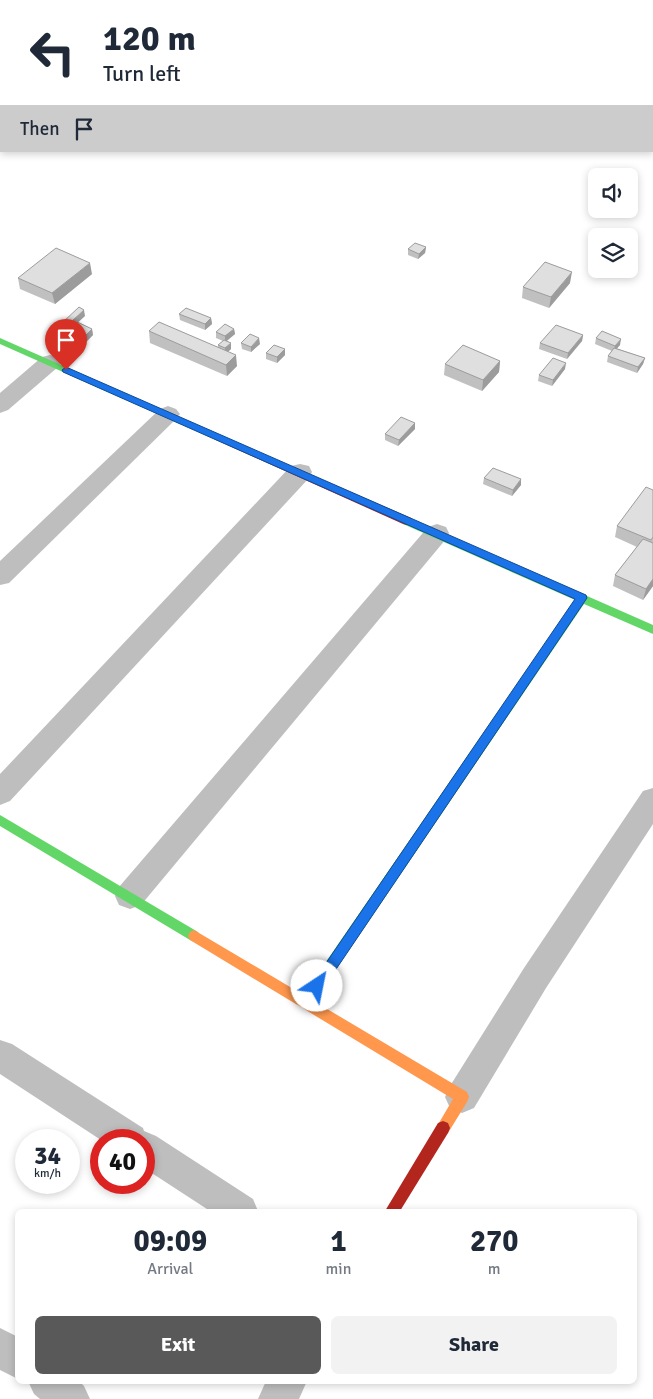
<!DOCTYPE html>
<style>
:root{--surface:#fff;--page:#f2f2f3;--text:#1f2937;--muted:#747a83;--accent:#595959}
body{margin:0;font-family:Signika,sans-serif;background:var(--page);color:var(--text);height:100vh;display:flex;flex-direction:column;font-size:19px;white-space:nowrap}
*{box-sizing:border-box;margin:0}
p{font-size:16px;color:var(--muted)}
.icon{flex:none;width:28px;height:28px;fill:none;stroke:currentColor;stroke-width:2;stroke-linecap:round;stroke-linejoin:round}
.map{position:relative;flex:1;overflow:hidden}
.sheet{position:absolute;left:15px;top:1209px;width:622px;height:175px;display:flex;flex-direction:column;background:var(--surface);border-radius:8px;box-shadow:0 2px 8px #0003}
.sheet>*{flex:none}
.top-card{position:absolute;left:0px;top:0px;width:654px;height:152px;box-shadow:0 2px 8px #0003;background:#fff;color:var(--text);overflow:hidden}
.tools{position:absolute;left:588px;top:168px;display:grid;gap:10px}
.tools a{display:grid;place-items:center;width:50px;height:50px;border-radius:8px;background:var(--surface);box-shadow:0 2px 8px #0003;font-size:25px}
.speed{position:absolute;left:15px;top:1129px;display:flex;gap:10px;font-size:25px;font-weight:700;text-align:center}
.speed>*{display:grid;place-content:center;width:65px;height:65px;border-radius:50%;background:var(--surface);box-shadow:0 2px 8px #0003;line-height:1}
.speed small{font-size:12px;font-weight:400}
.speed .limit{border:8px solid #d22;background:#fff;color:#111}
.pin{position:absolute;display:grid;place-items:center;width:42px;height:42px;color:#fff;margin:-51px -21px;border-radius:50% 50% 50% 0;rotate:-45deg;box-shadow:0 0 5px #0007}
.pin .icon{rotate:45deg}
.me{position:absolute;width:55px;margin:-28px;rotate:34deg;stroke-linejoin:round;filter:drop-shadow(0 0 4px #0008)}
.turn{display:flex;align-items:center;gap:18px;height:105px;padding:0 20px;font-size:22px}
.turn .icon{width:65px;height:65px;stroke-width:2.5}
.turn b{display:block;font-size:35px;line-height:42px}
.then{display:flex;align-items:center;height:48px;padding:0 20px;background:#0003;gap:10px;font-size:19px}
.eta{display:flex;justify-content:space-evenly;align-items:center;height:85px;text-align:center}
.eta b{font-size:30px;font-weight:800;line-height:35px}
.cta{display:flex;gap:10px;margin-top:auto;padding:10px 20px}
.cta a{flex:1;height:58px;border-radius:8px;background:var(--accent);color:#fff;font-size:20px;font-weight:800;line-height:58px;text-align:center}
.cta a+a{background:var(--page);color:var(--text)}
.map>svg:first-child{display:block}
.lines{fill:none;stroke-linecap:round;stroke-linejoin:round}
.street{fill:#bebebe;fill-rule:evenodd}
.fast{fill:#63d668;fill-rule:evenodd}
.slow{fill:#ff974d;fill-rule:evenodd}
.jam{fill:#b3261e;fill-rule:evenodd}
.wall{fill:#c0c0c0}
.shaded-wall{fill:#9c9c9c}
.building{fill:#dfdfdf;stroke:#9c9c9c}
.route{fill:#1a73e8;stroke:#114b97}
</style>
<div class="map">
<svg width="653" height="1399" viewBox="0 0 653 1399">
<rect width="100%" height="100%" fill="#fff"/>
<g class="lines">
<g class="street">
<polygon points="50,355 58,357 61,362 58,367 8,410 0,413 0,393 42,357"/>
<polygon points="168,406 176,409 180,414 176,419 9,583 0,585 0,561 160,409"/>
<polygon points="300,464 309,466 312,472 309,478 10,801 0,805 0,774 291,466"/>
<polygon points="437,524 446,527 449,533 446,539 141,905 130,909 119,905 115,896 119,887 428,527"/>
<polygon points="653,788 653,824 546,988 474,1108 462,1113 450,1108 445,1097 450,1086 524,968 643,791"/>
<polygon points="0,1040 12,1044 143,1128 144,1131 156,1136 253,1199 258,1211 210,1211 144,1168 144,1140 101,1140 0,1074"/>
<polygon points="0,1328 18,1337 18,1379 0,1370"/>
<polygon points="28,1381 79,1381 84,1386 90,1399 40,1399 34,1394"/>
<polygon points="266,1381 307,1381 299,1399 258,1399"/>
</g>
<g class="fast">
<polygon points="0,338 222,436 224,438 219,441 216,440 0,344"/>
<polygon points="407,517 653,625 653,634 584,604 311,1006 306,1008 301,1006 299,1002 301,998 575,600 403,524 402,521 403,518"/>
<polygon points="0,815 198,932 200,936 198,940 194,942 190,940 0,826"/>
</g>
<polygon class="slow" points="194,930 467,1092 469,1097 467,1102 448,1133 443,1135 438,1133 436,1128 453,1099 190,940 188,936 190,932"/>
<g class="jam">
<polygon points="219,435 411,518 412,521 407,525 403,524 216,440 214,438"/>
<polygon points="443,1121 448,1123 450,1128 448,1133 400,1211 385,1211 438,1123"/>
</g>
</g>
<g class="wall">
<polygon points="426,247 425,253 418,259 408,255 408,249"/>
<polygon points="92,274 55,304 20,289 18,278"/>
<polygon points="570,283 549,308 522,298 523,287"/>
<polygon points="179,314 211,318 212,324 205,330 180,320"/>
<polygon points="85,316 78,322 92,329 93,335 75,353 63,348 62,342 67,338 66,337 55,346 47,344 46,338"/>
<polygon points="234,329 235,334 227,341 231,343 231,349 228,352 237,366 227,376 150,343 149,331 218,347 218,345 223,341 216,338 216,332"/>
<polygon points="583,335 582,341 567,359 539,349 540,343"/>
<polygon points="596,338 620,345 616,348 645,358 643,364 637,373 607,362 608,356 612,351 595,344"/>
<polygon points="241,343 260,344 251,352 242,349"/>
<polygon points="285,349 285,355 277,363 266,359 266,353"/>
<polygon points="500,361 499,372 482,391 444,375 445,364"/>
<polygon points="565,369 552,386 538,381 539,375"/>
<polygon points="415,423 415,429 398,446 385,440 385,434"/>
<polygon points="484,478 521,485 512,496 483,484"/>
<polygon points="653,490 653,586 643,600 613,586 615,575 637,547 615,537 617,526"/>
</g>
<g class="shaded-wall">
<polygon points="426,247 425,253 418,259 419,254"/>
<polygon points="90,263 92,274 55,304 52,293"/>
<polygon points="572,272 570,283 549,308 551,297"/>
<polygon points="84,310 85,316 74,326 73,320"/>
<polygon points="211,318 212,324 205,330 205,324"/>
<polygon points="92,329 93,335 75,353 74,347"/>
<polygon points="234,329 235,334 225,342 225,336"/>
<polygon points="65,331 66,337 55,346 54,340"/>
<polygon points="583,335 582,341 567,359 568,353"/>
<polygon points="259,338 260,344 251,352 251,347"/>
<polygon points="621,339 620,345 614,352 615,346"/>
<polygon points="231,343 231,349 225,354 225,348"/>
<polygon points="285,349 285,355 277,363 277,357"/>
<polygon points="236,355 237,366 227,376 226,365"/>
<polygon points="645,358 643,364 637,373 638,367"/>
<polygon points="500,361 499,372 482,391 483,380"/>
<polygon points="566,363 565,369 552,386 553,380"/>
<polygon points="415,423 415,429 398,446 399,440"/>
<polygon points="521,479 521,485 512,496 513,490"/>
<polygon points="653,579 653,586 643,600 646,589"/>
</g>
<g class="building">
<polygon points="415,243 426,247 419,254 408,249"/>
<polygon points="56,248 90,263 52,293 18,278"/>
<polygon points="545,262 572,272 551,297 523,287"/>
<polygon points="79,307 84,310 73,320 92,329 74,347 62,342 71,334 65,331 54,340 46,338"/>
<polygon points="186,308 211,318 205,324 179,314"/>
<polygon points="159,322 236,355 226,365 149,331"/>
<polygon points="225,324 234,329 225,336 216,332"/>
<polygon points="556,325 583,335 568,353 540,343"/>
<polygon points="602,331 621,339 615,346 596,338"/>
<polygon points="250,334 259,338 251,347 241,343"/>
<polygon points="224,340 231,343 225,348 218,345"/>
<polygon points="274,345 285,349 277,357 266,353"/>
<polygon points="463,345 500,361 483,380 445,364"/>
<polygon points="614,348 645,358 638,367 608,356"/>
<polygon points="553,358 566,363 553,380 539,375"/>
<polygon points="401,417 415,423 399,440 385,434"/>
<polygon points="493,468 521,479 513,490 484,478"/>
<polygon points="646,487 653,490 653,537 651,540 617,526"/>
<polygon points="643,539 653,543 653,579 646,589 615,575"/>
</g>
<polygon class="route" points="66,367 586,595 587,598 322,990 317,992 313,990 311,986 313,982 575,599 63,372 62,370"/>
</svg>
<div class="tools">
<a><svg class="icon" aria-label="sound" viewBox="0 0 24 24"><path d="M4 9h4l5-4v14l-5-4H4zM17 9q2 3 0 6"/></svg></a>
<a><svg class="icon" aria-label="layers" viewBox="0 0 24 24"><path d="M12 4l9 5-9 5-9-5zM3 14l9 5 9-5"/></svg></a>
</div>
<div class="speed"><div>34<small>km/h</small></div><div class="limit">40</div></div>
<div class="pin" style="left:66px;top:370px;background:#d93025"><svg class="icon" aria-label="arrive" viewBox="0 0 24 24"><path d="M6 21V4h12l-3 4 3 4H6"/></svg></div>
<svg class="me" style="left:317px;top:986px" viewBox="-20 -20 40 40"><circle r="19" fill="#fff"/><path d="M0-13L10 11 0 6-10 11z" fill="#1a73e8"/></svg>
<div class="top-card">
<div class="turn"><svg class="icon" aria-label="left" viewBox="0 0 24 24"><path d="M17 20v-9H6M10 6l-5 5 5 5"/></svg><div><b>120 m</b>Turn left</div></div>
<div class="then">Then<svg class="icon" aria-label="arrive" viewBox="0 0 24 24"><path d="M6 21V4h12l-3 4 3 4H6"/></svg></div>
</div>
<section class="sheet">
<div class="eta">
<div><b>09:09</b><p>Arrival</p></div>
<div><b>1</b><p>min</p></div>
<div><b>270</b><p>m</p></div>
</div>
<div class="cta"><a>Exit</a><a>Share</a></div>
</section>
</div>
